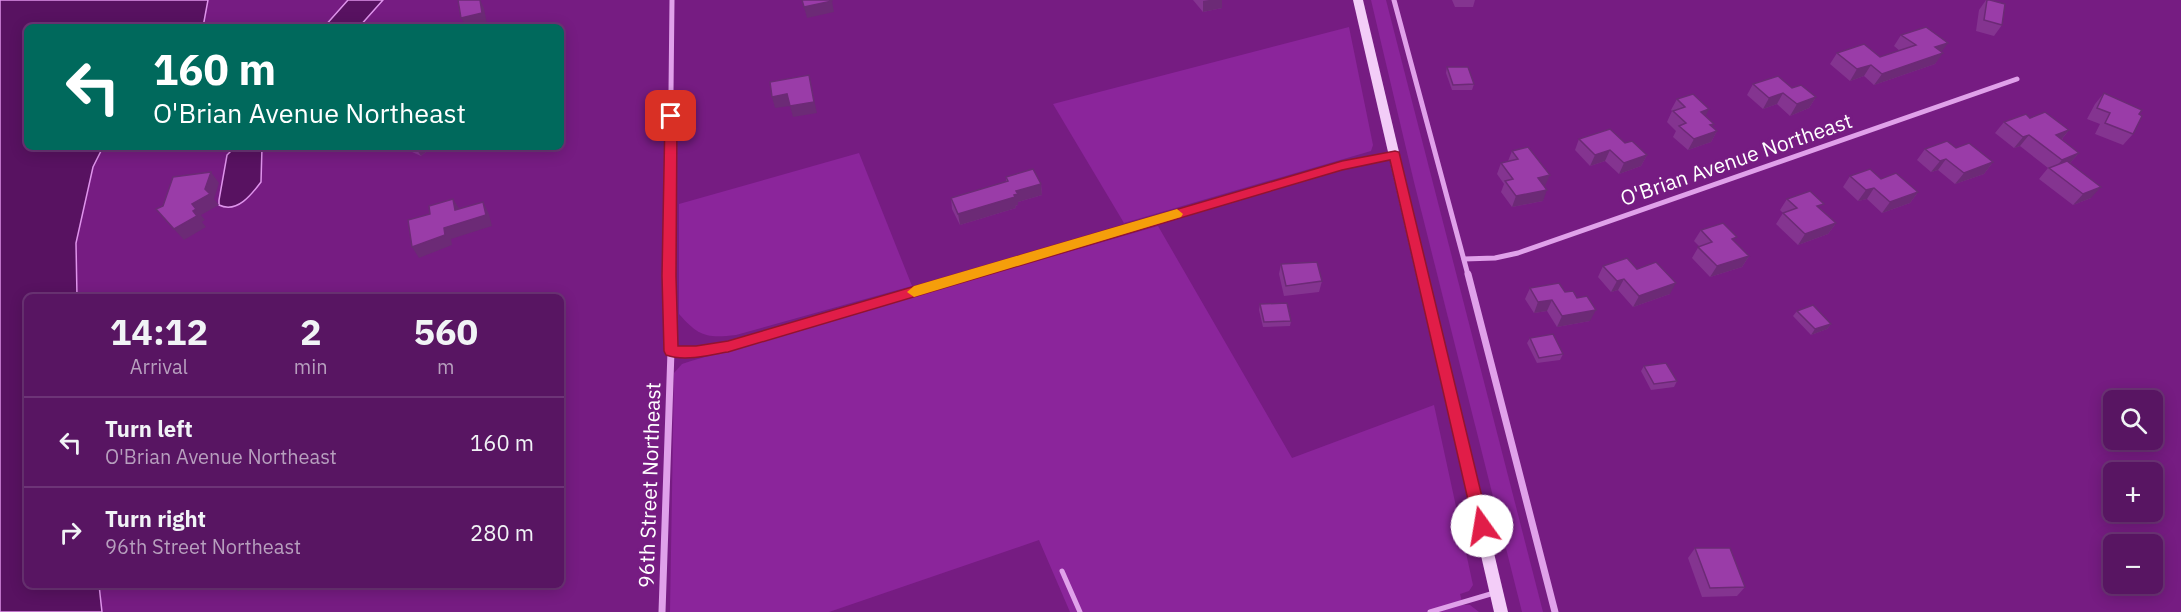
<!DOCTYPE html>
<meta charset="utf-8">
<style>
:root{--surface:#581562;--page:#5e1e68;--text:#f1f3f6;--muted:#b79fbe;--line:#6d3477}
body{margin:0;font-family:"IBM Plex Sans",sans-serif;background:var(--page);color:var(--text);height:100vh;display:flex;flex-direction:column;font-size:22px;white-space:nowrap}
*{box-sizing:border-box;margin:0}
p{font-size:20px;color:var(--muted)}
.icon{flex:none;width:33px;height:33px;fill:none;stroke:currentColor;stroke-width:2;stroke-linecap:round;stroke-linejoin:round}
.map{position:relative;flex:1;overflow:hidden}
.drawer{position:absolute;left:24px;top:294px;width:540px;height:294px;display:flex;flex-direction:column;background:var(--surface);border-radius:9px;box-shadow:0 3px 15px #0003,0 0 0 2px var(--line)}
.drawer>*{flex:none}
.hud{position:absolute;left:24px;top:24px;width:540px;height:126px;border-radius:9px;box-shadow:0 3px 15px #0003,0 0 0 2px var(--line);background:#00695c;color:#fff;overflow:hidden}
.controls{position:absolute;left:2103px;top:390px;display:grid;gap:12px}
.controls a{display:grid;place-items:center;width:60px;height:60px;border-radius:9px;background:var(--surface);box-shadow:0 3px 15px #0003,0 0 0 2px var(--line);font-size:30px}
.pin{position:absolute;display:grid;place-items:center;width:51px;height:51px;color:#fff;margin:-26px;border-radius:12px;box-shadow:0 3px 9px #0006}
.me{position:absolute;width:66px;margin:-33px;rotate:347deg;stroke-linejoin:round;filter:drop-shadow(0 0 4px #0008)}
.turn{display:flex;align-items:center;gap:21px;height:126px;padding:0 30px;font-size:27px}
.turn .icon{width:78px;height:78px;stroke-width:2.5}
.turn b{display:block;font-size:42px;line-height:51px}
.eta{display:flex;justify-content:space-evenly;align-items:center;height:102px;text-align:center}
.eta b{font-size:36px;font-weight:700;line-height:42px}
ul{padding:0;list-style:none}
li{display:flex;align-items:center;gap:18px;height:90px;padding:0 30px;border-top:2px solid var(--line)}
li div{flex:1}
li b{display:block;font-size:22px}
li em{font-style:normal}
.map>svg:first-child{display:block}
.green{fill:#8b259b}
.water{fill:#581261;stroke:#df94ec;stroke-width:1.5}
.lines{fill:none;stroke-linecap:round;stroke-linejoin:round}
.lane{stroke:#e0a1ea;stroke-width:5}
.street-far1{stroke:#e0a1ea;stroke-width:5}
.street{stroke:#e0a1ea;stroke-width:7}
.secondary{fill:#f3cdf8;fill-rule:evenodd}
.wall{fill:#843490}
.shaded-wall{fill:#6c2a76}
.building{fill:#9a3ca8;stroke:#6c2a76;stroke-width:1.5}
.route{fill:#e11d48;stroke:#92132f;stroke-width:1.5}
.slow{fill:#f59e0b}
.labels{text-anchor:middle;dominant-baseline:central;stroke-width:6;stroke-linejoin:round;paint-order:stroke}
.street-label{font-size:21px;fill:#fff;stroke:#761c82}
</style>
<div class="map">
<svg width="2181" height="612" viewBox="0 0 2181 612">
<rect width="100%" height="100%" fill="#761c82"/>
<g class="green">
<polygon points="1371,0 1386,0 1543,612 1522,612 1414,182"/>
<polygon points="1349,27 1373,145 1371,151 1124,223 1053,104"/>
<path d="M859,153L912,286L736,335C707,338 699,337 679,314V204Z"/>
<polygon points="1158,226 1292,458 1434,405 1473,585 1469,591 1460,594 1463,605 1470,605 1479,612 1070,612 1039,540 829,612 670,612 674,373 682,364 691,361"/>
</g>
<g class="water">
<polygon points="0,0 208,0 203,27 27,27 27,147 103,147 93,167 76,243 77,297 27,297 27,585 99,585 102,612 0,612"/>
<polygon points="348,0 383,0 359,27 324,27"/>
<path d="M235,147H262L261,182C252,194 237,214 219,205V200L227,155Z"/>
</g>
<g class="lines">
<g class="lane">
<polyline points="1062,571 1080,612"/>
<polyline points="1430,612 1494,593"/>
</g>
<g class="street-far1">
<polyline points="1394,0 1468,275"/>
<polyline points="1464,259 1495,258 1518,253 2017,79"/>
<polyline points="669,275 672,0"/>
<polyline points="970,275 1342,165 1395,155"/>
</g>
<g class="street">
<polyline points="1468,274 1555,612"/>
<polyline points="671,351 695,352 728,347 975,274"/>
<polyline points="662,612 671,351 669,274"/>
</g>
<polygon class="secondary" points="1353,0 1363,0 1508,612 1494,612"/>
</g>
<g class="wall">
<polygon points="1193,0 1222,0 1222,8 1203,12"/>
<polygon points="1452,0 1475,0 1473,7 1455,7"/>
<polygon points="1986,0 1990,0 2002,25 1994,36 1976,31 1979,10"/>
<polygon points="1901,35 1942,52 1935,64 1874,85 1864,76 1850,81 1830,64 1837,53 1880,57 1900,51 1894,46"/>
<polygon points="1447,67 1474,84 1472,90 1452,90 1446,73"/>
<polygon points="1753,84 1792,88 1816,97 1809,108 1790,116 1777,104 1763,109 1747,95"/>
<polygon points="2104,93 2139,114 2133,134 2123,145 2095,134 2100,124 2087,119 2095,104"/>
<polygon points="1677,99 1706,116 1714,124 1712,127 1717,131 1711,142 1688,150 1673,137 1676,131 1667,122 1672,111 1671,110"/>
<polygon points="2030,118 2069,130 2062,139 2079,153 2070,163 2091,198 2073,205 2039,179 2048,168 2020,146 2014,148 1995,133 2004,122"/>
<polygon points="1579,139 1625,143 1647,155 1641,166 1619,174 1605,161 1590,166 1575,150"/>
<polygon points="402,147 432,147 421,156 403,148"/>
<polygon points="1956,148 1993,162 1984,174 1955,184 1938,170 1931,172 1917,160 1925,149"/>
<polygon points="1512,151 1545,186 1544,186 1543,201 1512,207 1501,192 1504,184 1497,174 1501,163 1508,161"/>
<polygon points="1850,176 1881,179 1918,192 1910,203 1882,213 1867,199 1858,201 1843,187"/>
<polygon points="1006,177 1041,184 1042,195 1018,202 1018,205 1015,206 1016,208 960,225 952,209 951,198 1006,182"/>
<polygon points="1787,199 1821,209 1836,223 1828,234 1798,245 1776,224 1783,213 1780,210"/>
<polygon points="1701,230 1734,241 1749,256 1742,267 1710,277 1692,258 1699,246 1694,241"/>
<polygon points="1281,264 1322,281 1319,292 1284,296 1279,274"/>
<polygon points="1603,266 1637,269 1670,294 1633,307 1618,290 1611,292 1598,277"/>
<polygon points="1530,288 1565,292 1590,321 1557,327 1547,311 1534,313 1525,299"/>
<polygon points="1260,304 1291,321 1290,326 1263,327 1259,310"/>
<polygon points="1797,311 1831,324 1827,329 1811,335 1793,316"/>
<polygon points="1530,338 1563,354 1560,360 1537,363 1527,343"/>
<polygon points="1644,366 1677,381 1674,387 1651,390 1641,371"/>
<polygon points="1695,548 1745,587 1737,596 1702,597 1688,558"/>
</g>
<g class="shaded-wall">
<polygon points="480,0 484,8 487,24 476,27 466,27 461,18"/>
<polygon points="1209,0 1222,0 1222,8 1203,12 1203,1"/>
<polygon points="832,1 834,12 807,18 804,7"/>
<polygon points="1948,43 1940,54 1943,53 1935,64 1874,85 1882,74 1935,47"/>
<polygon points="1871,65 1864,76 1850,81 1857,69"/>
<polygon points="811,86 817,113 793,117 790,106"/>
<polygon points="1783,93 1777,104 1763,109 1769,98"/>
<polygon points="787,94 790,106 775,108 772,97"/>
<polygon points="1816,97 1809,108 1790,116 1797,104"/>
<polygon points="1709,109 1704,120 1701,112"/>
<polygon points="1714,124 1708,134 1717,131 1711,142 1688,150 1694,139 1710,125"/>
<polygon points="2069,130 2060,141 2056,135"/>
<polygon points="2029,135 2020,146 2014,148 2023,137"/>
<polygon points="415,147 432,147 421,156"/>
<polygon points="1610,150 1605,161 1590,166 1595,155"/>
<polygon points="2079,153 2069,164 2052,171 2062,160"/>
<polygon points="1647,155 1641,166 1619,174 1624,163"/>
<polygon points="1946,159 1938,170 1931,172 1940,161"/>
<polygon points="1993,162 1984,174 1955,184 1964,173"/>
<polygon points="211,172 219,183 214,199 219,205 201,215 205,220 202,222 206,227 184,240 174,229 193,211 192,204 205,189"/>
<polygon points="1550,175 1545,186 1533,189 1538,178"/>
<polygon points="1041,184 1042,195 1018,202 1018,205 1015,206 1016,208 960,225 958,214 1014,195 1016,191"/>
<polygon points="2101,187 2091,198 2073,205 2083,194"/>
<polygon points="1874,188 1867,199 1858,201 1866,190"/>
<polygon points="1547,190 1543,201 1512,207 1516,196"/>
<polygon points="1918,192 1910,203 1882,213 1890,202"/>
<polygon points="453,199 460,210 455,210"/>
<polygon points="483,202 489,214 492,226 451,239 452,245 419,258 412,247"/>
<polygon points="1836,223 1828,234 1798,245 1805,234"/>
<polygon points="1749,256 1742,267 1710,277 1717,266"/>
<polygon points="1624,279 1618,290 1611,292 1617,281"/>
<polygon points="1676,283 1670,294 1633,307 1639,296"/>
<polygon points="1552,300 1547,311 1534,313 1538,302"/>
<polygon points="1596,310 1590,321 1557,327 1562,316"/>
<polygon points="1831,324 1827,329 1811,335 1815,329"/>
<polygon points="231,585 254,585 238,591"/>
</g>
<g class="building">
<polygon points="458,0 480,0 482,13 461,18"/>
<polygon points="802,0 832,0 832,1 804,7"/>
<polygon points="1987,0 1990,0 2005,4 2002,25 1984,20"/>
<polygon points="1926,27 1948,43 1935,47 1943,53 1882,74 1871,65 1857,69 1837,53 1864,44 1880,57 1916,45 1901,35"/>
<polygon points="1447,67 1468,67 1474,84 1453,85"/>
<polygon points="809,75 814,102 790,106 787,94 772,97 770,82"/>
<polygon points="1778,76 1792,88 1801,85 1816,97 1797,104 1783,93 1769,98 1753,84"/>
<polygon points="2104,93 2142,110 2139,114 2142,116 2133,134 2105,123 2110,113 2097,108"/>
<polygon points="1693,94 1709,109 1701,112 1714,124 1710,125 1717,131 1694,139 1679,126 1686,123 1673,111 1685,107 1677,99"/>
<polygon points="2045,112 2069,130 2056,135 2079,153 2062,160 2029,135 2023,137 2004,122 2026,114 2030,118"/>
<polygon points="1610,129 1625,143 1632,141 1647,155 1624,163 1610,150 1595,155 1579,139"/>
<polygon points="1947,141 1956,148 1969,143 1993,162 1964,173 1946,159 1940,161 1925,149"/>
<polygon points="1528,147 1550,175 1538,178 1547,190 1516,196 1505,181 1513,179 1501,163 1518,159 1512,151"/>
<polygon points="2067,161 2101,187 2083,194 2049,168"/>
<polygon points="1033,169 1041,184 1016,191 1018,194 1014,195 1015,197 958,214 951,198 1008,181 1006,177"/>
<polygon points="1870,169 1881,179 1896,173 1918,192 1890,202 1874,188 1866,190 1850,176"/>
<polygon points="211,172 205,189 210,194 192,204 196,209 193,211 197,216 174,229 156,209 163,206 173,177"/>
<polygon points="1810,191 1824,204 1817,206 1836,223 1805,234 1783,213 1797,208 1787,199"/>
<polygon points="453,199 455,210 483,202 486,215 444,228 445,235 412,247 408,220 430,214 429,206"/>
<polygon points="1723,223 1737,237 1732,239 1749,256 1717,266 1698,247 1712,242 1701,230"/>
<polygon points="1627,258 1637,269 1656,262 1676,283 1639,296 1624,279 1617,281 1603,266"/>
<polygon points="1317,262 1322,281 1286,286 1281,264"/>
<polygon points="1559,283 1565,292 1573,291 1577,298 1587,296 1596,310 1562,316 1552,300 1538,302 1530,288"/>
<polygon points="1287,303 1291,321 1264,322 1260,304"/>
<polygon points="1813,305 1831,324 1815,329 1797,311"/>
<polygon points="1553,334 1563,354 1539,358 1530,338"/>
<polygon points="1666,363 1677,381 1654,384 1644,366"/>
<polygon points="1695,548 1730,548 1745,587 1710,588"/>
</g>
<path class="route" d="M671,111L677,116L676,276L678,346H696L728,341L1342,161L1395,151L1399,152L1489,526L1487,531L1482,533L1476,531L1474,526L1390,160L1342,170L728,352C708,355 685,362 666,355L664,351L662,276L665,116Z"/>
<polygon class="slow" points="1177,209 1183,214 1181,217 914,297 907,292 914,286"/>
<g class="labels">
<g class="street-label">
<text transform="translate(1736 159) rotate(-19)">O'Brian Avenue Northeast</text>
<text transform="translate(649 485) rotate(-88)">96th Street Northeast</text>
</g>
</g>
</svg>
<div class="controls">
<a><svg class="icon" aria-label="search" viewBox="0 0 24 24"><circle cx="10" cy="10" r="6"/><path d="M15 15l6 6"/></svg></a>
<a>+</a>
<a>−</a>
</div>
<div class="pin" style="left:671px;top:116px;background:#d93025"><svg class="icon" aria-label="arrive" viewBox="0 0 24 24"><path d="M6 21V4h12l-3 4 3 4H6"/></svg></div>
<svg class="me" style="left:1482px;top:526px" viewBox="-20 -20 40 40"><circle r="19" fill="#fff"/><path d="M0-13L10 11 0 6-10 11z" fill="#e11d48"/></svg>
<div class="hud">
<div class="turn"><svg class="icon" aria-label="left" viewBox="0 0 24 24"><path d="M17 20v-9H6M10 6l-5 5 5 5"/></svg><div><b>160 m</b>O'Brian Avenue Northeast</div></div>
</div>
<section class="drawer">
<div class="eta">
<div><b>14:12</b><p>Arrival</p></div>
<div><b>2</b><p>min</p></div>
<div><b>560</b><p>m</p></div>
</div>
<ul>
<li><svg class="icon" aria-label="left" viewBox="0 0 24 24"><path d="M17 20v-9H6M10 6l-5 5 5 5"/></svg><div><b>Turn left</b><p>O'Brian Avenue Northeast</p></div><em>160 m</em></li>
<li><svg class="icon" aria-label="right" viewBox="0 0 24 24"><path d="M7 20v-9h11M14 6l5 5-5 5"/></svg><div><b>Turn right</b><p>96th Street Northeast</p></div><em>280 m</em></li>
</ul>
</section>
</div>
